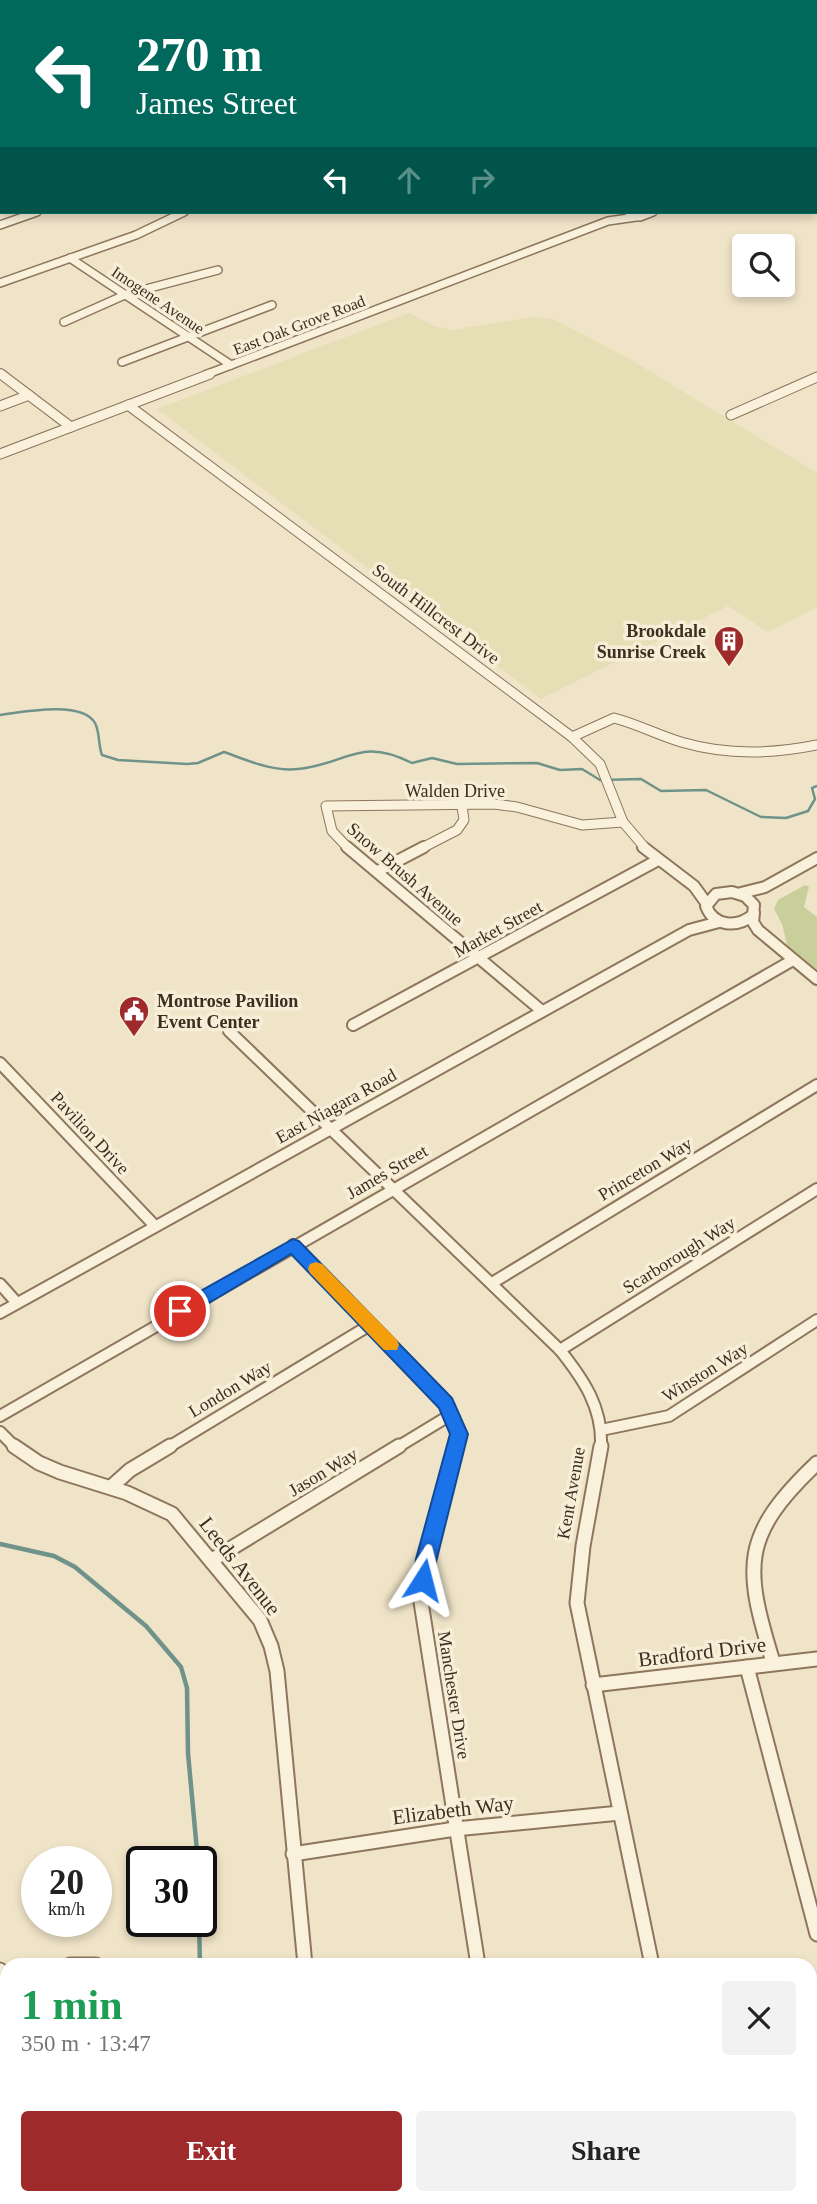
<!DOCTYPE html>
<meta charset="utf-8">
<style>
:root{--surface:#fff;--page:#f2f2f2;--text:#222;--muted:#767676;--accent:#9e2a2b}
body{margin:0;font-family:"Times New Roman",serif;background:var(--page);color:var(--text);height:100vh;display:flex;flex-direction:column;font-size:26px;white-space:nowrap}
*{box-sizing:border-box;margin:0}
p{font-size:23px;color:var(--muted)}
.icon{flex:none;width:38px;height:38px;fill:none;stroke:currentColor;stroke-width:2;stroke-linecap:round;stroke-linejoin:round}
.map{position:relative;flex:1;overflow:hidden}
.side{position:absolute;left:0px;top:1958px;width:817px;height:247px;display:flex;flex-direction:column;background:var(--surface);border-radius:21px 21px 0 0;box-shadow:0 4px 10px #0003}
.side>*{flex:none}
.banner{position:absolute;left:0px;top:0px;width:817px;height:214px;box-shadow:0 4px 10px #0003;background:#00695c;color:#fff;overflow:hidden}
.fabs{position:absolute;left:732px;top:234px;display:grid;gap:14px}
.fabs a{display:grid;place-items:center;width:63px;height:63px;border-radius:7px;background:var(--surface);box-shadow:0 4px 10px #0003;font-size:35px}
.speed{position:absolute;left:21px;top:1846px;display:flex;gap:14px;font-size:35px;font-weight:700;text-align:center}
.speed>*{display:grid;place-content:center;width:91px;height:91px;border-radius:50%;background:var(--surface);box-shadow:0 4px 10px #0003;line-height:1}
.speed small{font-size:18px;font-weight:400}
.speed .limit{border:4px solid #111;border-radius:10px;background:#fff;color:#111}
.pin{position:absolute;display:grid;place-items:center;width:60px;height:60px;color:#fff;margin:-30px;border:4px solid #fff;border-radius:50%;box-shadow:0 2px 7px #0007}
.me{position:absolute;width:77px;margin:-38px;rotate:9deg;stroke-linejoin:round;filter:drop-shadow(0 0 5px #0008)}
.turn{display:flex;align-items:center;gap:24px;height:147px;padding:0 21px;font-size:32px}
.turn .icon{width:91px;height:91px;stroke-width:2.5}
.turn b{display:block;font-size:49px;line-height:60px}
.lanes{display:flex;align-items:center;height:66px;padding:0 21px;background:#0003;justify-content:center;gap:35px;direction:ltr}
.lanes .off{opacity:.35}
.round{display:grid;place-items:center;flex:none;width:74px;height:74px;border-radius:7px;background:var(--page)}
.overview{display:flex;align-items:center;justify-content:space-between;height:119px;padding:0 21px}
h1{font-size:42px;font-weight:700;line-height:52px;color:#1e9e55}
.action{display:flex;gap:14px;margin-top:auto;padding:14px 21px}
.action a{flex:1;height:80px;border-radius:7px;background:var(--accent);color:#fff;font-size:28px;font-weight:700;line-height:80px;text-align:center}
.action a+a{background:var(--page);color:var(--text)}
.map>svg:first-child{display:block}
.farmland{fill:#e6deb5}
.green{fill:#c9cf9b}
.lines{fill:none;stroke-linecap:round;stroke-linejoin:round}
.stream-far1{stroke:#6f938a;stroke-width:2.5}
.stream{stroke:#6f938a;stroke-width:4.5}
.minor-far3-casing{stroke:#8d765c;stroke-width:10}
.minor-far2-casing{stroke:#8d765c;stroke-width:11}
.minor-far1-casing{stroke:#8d765c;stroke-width:14}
.minor-casing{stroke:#8d765c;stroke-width:17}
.highway-casing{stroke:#5b4430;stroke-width:3}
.minor-far3{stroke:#faf1dc;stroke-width:7}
.minor-far2{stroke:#faf1dc;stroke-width:9}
.minor-far1{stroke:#faf1dc;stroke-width:10}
.minor{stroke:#faf1dc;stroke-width:13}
.highway{fill:#e0a458;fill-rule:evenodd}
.route{fill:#1a73e8;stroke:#114b97;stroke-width:2}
.slow{fill:#f59e0b}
.labels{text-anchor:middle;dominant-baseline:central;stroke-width:7;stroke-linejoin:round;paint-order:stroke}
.far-street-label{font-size:16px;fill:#3d2e20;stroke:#f7eed8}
.street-label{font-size:18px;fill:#3d2e20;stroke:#f7eed8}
.poi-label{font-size:18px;font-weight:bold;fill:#3d2e20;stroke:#f7eed8;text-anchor:end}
.near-street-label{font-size:21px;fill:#3d2e20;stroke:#f7eed8}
</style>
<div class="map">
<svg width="817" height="2204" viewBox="0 0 817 2204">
<rect width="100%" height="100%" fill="#f0e4c8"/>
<polygon class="farmland" points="409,313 434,326 452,330 532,317 553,319 628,358 817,473 817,607 768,632 728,606 541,699 157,409"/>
<polygon class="green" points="805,885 809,887 804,907 817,917 817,970 788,949 782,924 774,909 778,900"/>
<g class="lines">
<path class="stream-far1" d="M0,715C22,712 82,700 95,723C100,732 98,745 102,755L118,760L187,764L198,763L224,752C247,760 272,772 298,769C348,764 359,736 412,763L432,758L457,764L537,763L560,770L582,769L600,780L641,779L661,791L706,790L761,817L786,818L808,811L815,799L812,788L817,786"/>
<g class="stream">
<polyline points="0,1544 54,1556 75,1567 146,1626 181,1667 187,1688 188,1753 198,1862"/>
<polyline points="199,1922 200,1965"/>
<polyline points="163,2198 164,2204"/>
</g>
<g class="minor-far3-casing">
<g id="minor-far3">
<polyline points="279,0 285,2"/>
<polyline points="363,0 367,2"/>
<polyline points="656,0 662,1"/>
<polyline points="297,2 302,0"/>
<polyline points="629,216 640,217 653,212"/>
<polyline points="0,225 37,212"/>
<polyline points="70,258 231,365"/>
<polyline points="0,283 136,235 184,212"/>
<polyline points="64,322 127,294 218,270"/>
<polyline points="122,362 272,305"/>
<polyline points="0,373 3,375"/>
<polyline points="205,375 608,221 636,217"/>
</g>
</g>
<g class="minor-far2-casing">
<g id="minor-far2">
<polyline points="1,374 71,427"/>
<polyline points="128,405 572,737 600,764 623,822 646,849"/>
<polyline points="0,406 29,395"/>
<polyline points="731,415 817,377"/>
<polyline points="0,454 210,374"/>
<path d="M572,737L614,718C637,724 658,735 681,742C725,755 773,754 817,745"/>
<polyline points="349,849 332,831 326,806 494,804 517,807 582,825 623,822"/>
<polyline points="420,849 457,830 464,820 462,806"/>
</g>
</g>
<g class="minor-far1-casing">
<g id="minor-far1">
<polyline points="347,847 542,1011"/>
<polyline points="643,847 694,886 707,904"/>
<polyline points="378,871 424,847"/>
<path d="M732,892L745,896L754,905L753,915C737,928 714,927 706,906L716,894Z"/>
<polyline points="741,893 765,887 817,858"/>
<polyline points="754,913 753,922 758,930 817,979"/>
<polyline points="353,1025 658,860"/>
<path d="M229,1031L560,1350C584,1380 603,1408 601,1448"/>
<polyline points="0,1063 155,1226"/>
<polyline points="293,1245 446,1403 459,1434 455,1448"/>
<polyline points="492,1283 817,1085"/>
<polyline points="0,1284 17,1303"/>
<polyline points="0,1313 689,930 719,922"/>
<polyline points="560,1350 817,1189"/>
<polyline points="0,1416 793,960"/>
<polyline points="601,1430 669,1416 817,1320"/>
<polyline points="0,1432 16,1448"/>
<polyline points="167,1448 370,1325"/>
<polyline points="396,1448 452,1414"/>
</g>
</g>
<g class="minor-casing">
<g id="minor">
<polyline points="14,1446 39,1463 60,1472 127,1493 172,1514 260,1620 271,1646 277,1671 305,1965"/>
<polyline points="456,1446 425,1559 421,1602 478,1965"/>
<polyline points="601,1446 583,1546 577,1603 652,1965"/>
<polyline points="111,1487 130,1470 170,1446"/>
<polyline points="212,1560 399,1446"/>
<path d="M773,1662C744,1567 740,1536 817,1463"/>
<polyline points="747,1667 817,1934"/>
<polyline points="593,1685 817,1659"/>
<polyline points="293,1854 455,1829 620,1813"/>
<polyline points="70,1965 96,1965"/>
<polyline points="0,1970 7,1980"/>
<polyline points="0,2013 7,2008"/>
<polyline points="331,2198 332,2204"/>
<polyline points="516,2198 517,2204"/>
<polyline points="700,2198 702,2204"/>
</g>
</g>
<g class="highway-casing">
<g id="highway">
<polygon points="480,0 491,0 492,2 481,2"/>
<rect x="816" y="170" width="1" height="7"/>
</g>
</g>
<use href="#minor-far3" class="minor-far3"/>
<use href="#minor-far2" class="minor-far2"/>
<use href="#minor-far1" class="minor-far1"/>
<use href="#minor" class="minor"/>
<use href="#highway" class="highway"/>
</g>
<polygon class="route" points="293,1239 299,1241 452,1398 468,1434 430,1586 423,1589 417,1586 414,1580 416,1559 450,1434 439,1408 291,1254 187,1316 174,1316 172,1311 174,1306"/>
<polygon class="slow" points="316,1262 322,1264 397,1340 399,1345 397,1350 384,1350 310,1273 308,1269 310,1264"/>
<defs>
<g id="building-pin" transform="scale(1.575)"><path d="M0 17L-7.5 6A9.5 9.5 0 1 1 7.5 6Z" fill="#9e2a2b" stroke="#f7eed8"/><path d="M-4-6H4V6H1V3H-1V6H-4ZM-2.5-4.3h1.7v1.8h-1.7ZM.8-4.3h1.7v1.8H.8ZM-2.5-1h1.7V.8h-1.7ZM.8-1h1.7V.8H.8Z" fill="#fff"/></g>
<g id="civic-pin" transform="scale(1.575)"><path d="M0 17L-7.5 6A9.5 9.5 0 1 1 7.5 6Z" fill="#9e2a2b" stroke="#f7eed8"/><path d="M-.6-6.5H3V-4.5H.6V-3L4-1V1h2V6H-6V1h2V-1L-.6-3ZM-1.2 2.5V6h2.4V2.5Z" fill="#fff"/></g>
</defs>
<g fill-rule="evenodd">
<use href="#building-pin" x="729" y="641"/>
<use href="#civic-pin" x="134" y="1011"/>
</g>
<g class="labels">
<g class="far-street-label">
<text transform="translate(158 300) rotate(34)">Imogene Avenue</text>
<text transform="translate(299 325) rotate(-21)">East Oak Grove Road</text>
</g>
<g class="street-label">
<text transform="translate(436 614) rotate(37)">South Hillcrest Drive</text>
<text x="455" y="791">Walden Drive</text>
<text transform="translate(405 874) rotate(41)">Snow Brush Avenue</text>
<text transform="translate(498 929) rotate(-29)">Market Street</text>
<text transform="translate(336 1106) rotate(-29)">East Niagara Road</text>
<text transform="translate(90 1133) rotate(47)">Pavilion Drive</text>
<text transform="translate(645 1169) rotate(-31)">Princeton Way</text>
<text transform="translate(387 1172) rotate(-30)">James Street</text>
<text transform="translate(679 1255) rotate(-32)">Scarborough Way</text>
<text transform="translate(705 1372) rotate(-32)">Winston Way</text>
<text transform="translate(230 1389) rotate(-31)">London Way</text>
<text transform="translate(323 1472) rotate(-31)">Jason Way</text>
<text transform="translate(571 1493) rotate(-80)">Kent Avenue</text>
<text transform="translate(454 1695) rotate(81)">Manchester Drive</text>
</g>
<g class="poi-label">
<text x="706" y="631">Brookdale<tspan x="706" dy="21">Sunrise Creek</tspan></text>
<text x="157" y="1001" text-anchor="start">Montrose Pavilion<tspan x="157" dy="21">Event Center</tspan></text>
</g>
<g class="near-street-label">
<text transform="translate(240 1566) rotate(52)">Leeds Avenue</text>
<text transform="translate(702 1652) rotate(-7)">Bradford Drive</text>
<text transform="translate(453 1810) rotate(-7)">Elizabeth Way</text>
</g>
</g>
</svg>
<div class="fabs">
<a><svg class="icon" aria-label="search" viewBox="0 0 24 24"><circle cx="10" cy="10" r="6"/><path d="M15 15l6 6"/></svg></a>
</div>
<div class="speed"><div>20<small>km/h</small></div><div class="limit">30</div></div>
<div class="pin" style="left:180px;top:1311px;background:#d93025"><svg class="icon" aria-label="arrive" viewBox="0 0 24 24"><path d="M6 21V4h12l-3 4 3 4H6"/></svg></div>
<svg class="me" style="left:423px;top:1580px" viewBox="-20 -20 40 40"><path d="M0-17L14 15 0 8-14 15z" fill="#1a73e8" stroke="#fff" stroke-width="4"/></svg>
<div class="banner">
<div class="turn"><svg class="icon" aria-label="left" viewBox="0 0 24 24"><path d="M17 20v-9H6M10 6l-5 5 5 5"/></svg><div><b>270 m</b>James Street</div></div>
<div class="lanes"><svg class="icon" aria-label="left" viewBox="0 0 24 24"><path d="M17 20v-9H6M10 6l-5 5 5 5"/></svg><svg class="icon off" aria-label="ahead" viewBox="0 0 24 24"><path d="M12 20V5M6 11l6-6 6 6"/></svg><svg class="icon off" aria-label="right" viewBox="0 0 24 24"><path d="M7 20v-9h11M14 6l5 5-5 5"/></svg></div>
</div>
<section class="side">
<div class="overview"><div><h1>1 min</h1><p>350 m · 13:47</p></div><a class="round"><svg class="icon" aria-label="close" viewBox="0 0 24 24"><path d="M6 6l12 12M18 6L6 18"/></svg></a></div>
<div class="action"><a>Exit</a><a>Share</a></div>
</section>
</div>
